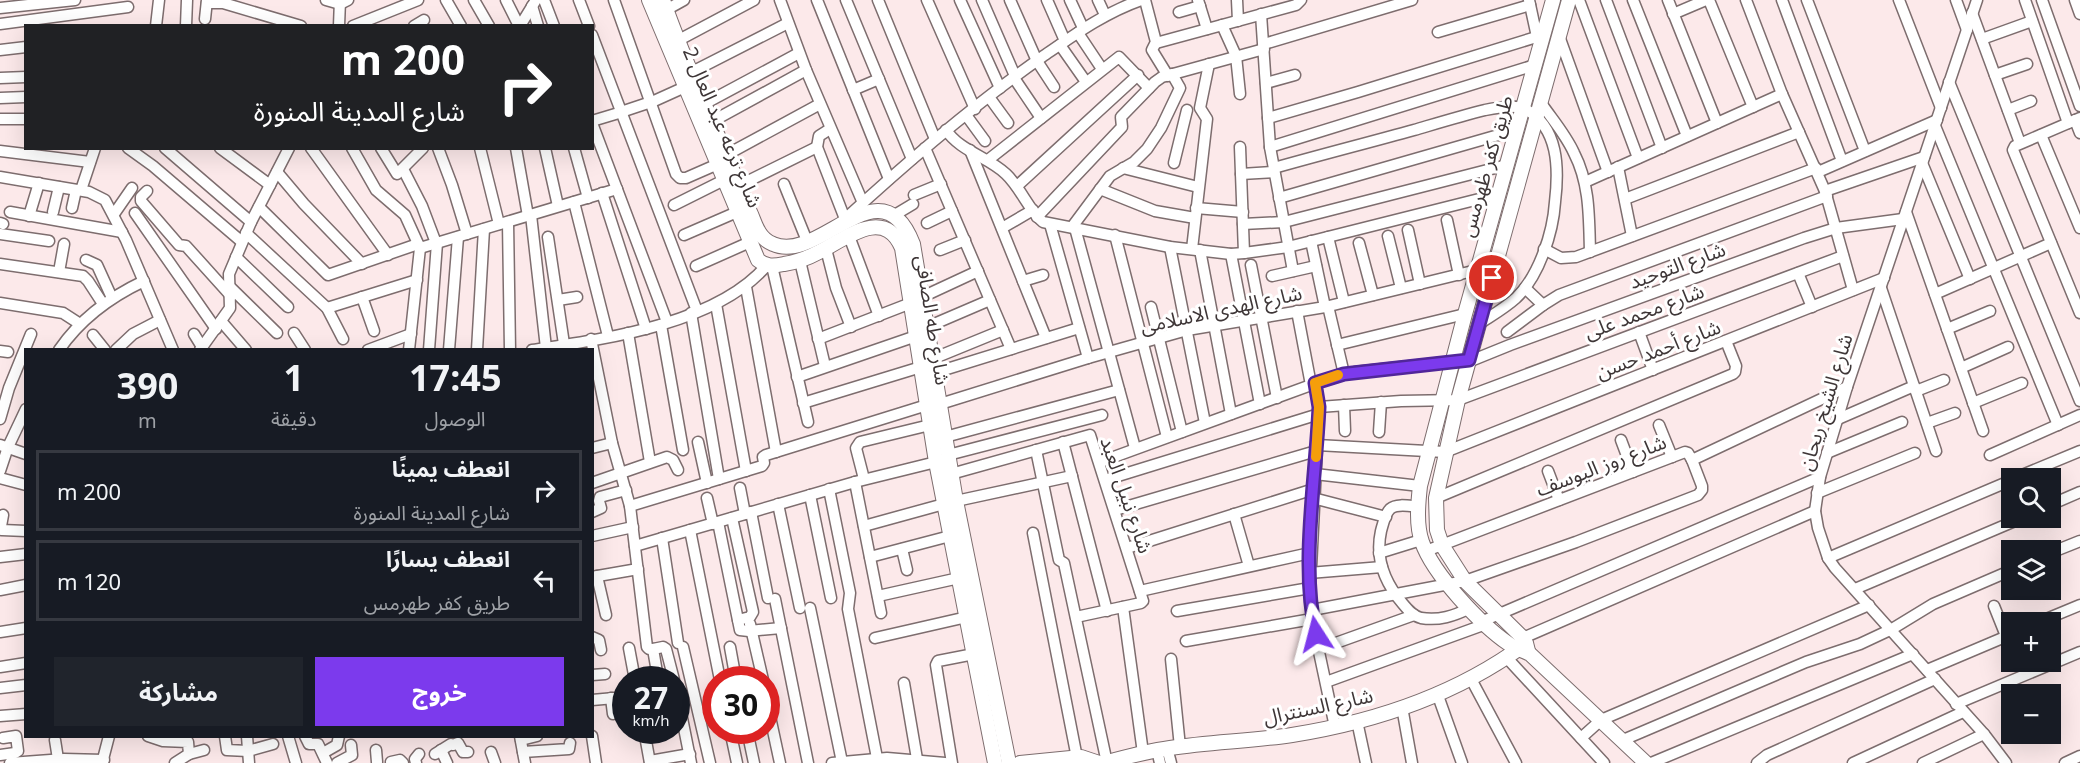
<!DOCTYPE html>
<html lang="ar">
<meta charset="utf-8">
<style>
:root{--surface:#171b24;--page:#20242c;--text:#f1f3f6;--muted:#9ea1a6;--line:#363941;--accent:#7c3aed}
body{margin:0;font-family:"Noto Sans","Noto Sans Arabic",sans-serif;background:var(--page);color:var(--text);direction:rtl;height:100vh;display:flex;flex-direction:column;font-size:22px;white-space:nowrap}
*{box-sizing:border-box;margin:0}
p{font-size:20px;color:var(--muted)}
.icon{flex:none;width:33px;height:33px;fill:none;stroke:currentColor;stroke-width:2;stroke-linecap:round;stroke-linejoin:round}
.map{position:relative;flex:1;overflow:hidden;direction:ltr}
.drawer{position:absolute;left:24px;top:348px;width:570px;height:390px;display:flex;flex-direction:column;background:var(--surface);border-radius:0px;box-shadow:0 6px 24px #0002;direction:rtl}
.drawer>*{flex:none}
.hud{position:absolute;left:24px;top:24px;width:570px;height:126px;border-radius:0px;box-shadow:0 6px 24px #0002;direction:rtl;background:#202124;color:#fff;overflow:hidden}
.tools{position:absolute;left:2001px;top:468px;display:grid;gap:12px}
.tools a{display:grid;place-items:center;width:60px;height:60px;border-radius:0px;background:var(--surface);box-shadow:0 6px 24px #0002;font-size:30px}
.speed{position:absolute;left:612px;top:666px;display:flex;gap:12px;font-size:30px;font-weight:700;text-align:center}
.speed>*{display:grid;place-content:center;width:78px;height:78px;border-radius:50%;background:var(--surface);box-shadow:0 6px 24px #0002;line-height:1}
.speed small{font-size:15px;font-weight:400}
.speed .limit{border:9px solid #d22;background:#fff;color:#111}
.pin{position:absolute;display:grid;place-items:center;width:51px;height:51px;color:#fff;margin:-26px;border:3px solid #fff;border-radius:50%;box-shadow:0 2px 6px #0007}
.me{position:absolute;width:66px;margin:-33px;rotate:351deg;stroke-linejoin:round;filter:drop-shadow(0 0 4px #0008)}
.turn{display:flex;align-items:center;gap:21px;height:126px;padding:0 30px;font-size:27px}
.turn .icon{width:78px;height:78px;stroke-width:2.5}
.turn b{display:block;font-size:42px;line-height:51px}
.eta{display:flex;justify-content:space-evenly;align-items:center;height:102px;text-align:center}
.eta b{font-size:36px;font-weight:700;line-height:42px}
.primary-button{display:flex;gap:12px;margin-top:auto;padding:12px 30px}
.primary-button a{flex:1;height:69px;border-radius:0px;background:var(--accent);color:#fff;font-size:24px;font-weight:700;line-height:69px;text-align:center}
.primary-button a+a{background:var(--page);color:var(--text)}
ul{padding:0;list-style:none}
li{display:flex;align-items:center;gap:18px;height:81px;margin:0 12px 9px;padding:0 18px;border:3px solid var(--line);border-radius:0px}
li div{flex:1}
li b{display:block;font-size:22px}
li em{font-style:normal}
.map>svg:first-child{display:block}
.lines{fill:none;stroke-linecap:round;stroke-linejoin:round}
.street-casing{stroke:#7d6d6e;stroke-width:13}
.secondary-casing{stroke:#7d6d6e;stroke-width:16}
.street{stroke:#fff;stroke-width:10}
.secondary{stroke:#fff;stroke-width:14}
.route-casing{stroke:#51269a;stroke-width:15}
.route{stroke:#7c3aed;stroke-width:10}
.slow{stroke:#f59e0b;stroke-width:10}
.labels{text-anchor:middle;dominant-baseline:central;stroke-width:6;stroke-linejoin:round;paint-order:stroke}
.street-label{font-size:20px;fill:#3e3637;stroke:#fff}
</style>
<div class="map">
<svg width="2080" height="763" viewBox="0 0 2080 763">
<rect width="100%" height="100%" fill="#fce9ea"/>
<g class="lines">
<g class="street-casing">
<g id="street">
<polyline points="326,0 340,4 348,0"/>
<polyline points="446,0 461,26"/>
<polyline points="474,0 489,26"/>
<polyline points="506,0 519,26"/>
<polyline points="544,0 554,26"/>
<polyline points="579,0 589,26"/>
<polyline points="614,0 676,174 680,178 686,178 718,164"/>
<polyline points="780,0 806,70 863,203"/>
<polyline points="817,0 889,179"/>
<polyline points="846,0 912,159"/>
<polyline points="878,0 935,139"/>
<polyline points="927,0 975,109"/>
<polyline points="960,0 1000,88"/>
<polyline points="982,0 1015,76"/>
<polyline points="1010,0 1037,61 1054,87"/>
<polyline points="1047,0 1065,41"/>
<polyline points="1070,0 1083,28"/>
<polyline points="1098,0 1105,15"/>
<polyline points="1145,0 1156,42 1152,50 1168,76"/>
<polyline points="1198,0 1207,29"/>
<polyline points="1237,0 1238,21"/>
<polyline points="1529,0 1537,37"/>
<polyline points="1579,0 1638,158"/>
<polyline points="1606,0 1662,148"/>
<polyline points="1633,0 1687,136"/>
<polyline points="1668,0 1717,123"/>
<polyline points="1709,0 1753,107"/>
<polyline points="1746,0 1782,94 1825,191 1853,290"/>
<polyline points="1782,0 1842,161"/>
<polyline points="1807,0 1865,151"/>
<polyline points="1899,0 1941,108"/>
<polyline points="1956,0 1967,30"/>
<polyline points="1977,0 1847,387 1820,477 1815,511 1818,528 1828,558 1835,568 1984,734 2006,763"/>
<polyline points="2025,0 2068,123"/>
<polyline points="2042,0 2080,106"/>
<polyline points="2075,0 2080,14"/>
<polyline points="207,3 223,3 301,26"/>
<polyline points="532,6 538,26"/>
<polyline points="0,8 75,0"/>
<polyline points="666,10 684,0"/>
<polyline points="1179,12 1200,6"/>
<polyline points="1972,13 2020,143"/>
<polyline points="1261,14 1270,147 1293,271"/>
<polyline points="1673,14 1706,0"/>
<polyline points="205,19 207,0"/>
<polyline points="0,24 128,7"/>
<polyline points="1222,25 1236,56 1240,94"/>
<polyline points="156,26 159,0"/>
<polyline points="186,26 187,0"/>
<polyline points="339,26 340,0"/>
<polyline points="353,26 418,0"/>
<polyline points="414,26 424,20"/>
<polyline points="520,26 536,0"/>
<polyline points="1438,32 1530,5"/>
<polyline points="1078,33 1102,69"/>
<polyline points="592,35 697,311"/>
<polyline points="1559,36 1608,172"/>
<polyline points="1982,39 2032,21"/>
<polyline points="677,41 754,0"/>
<polyline points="1156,43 1296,5 1301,0"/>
<polyline points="1264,44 1412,0"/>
<polyline points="1060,45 1086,82"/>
<polyline points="0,50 26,47"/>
<polyline points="690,73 788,23"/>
<polyline points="1995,75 2027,64"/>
<polyline points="0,78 26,77"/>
<polyline points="1014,78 1041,118"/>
<polyline points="1949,82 2080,401"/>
<polyline points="1266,83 1295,75"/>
<polyline points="853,90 879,79"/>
<polyline points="989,97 1008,123"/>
<polyline points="0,98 26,97"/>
<path d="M1541,103C1552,119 1566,135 1574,153C1590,184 1589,218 1590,252"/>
<polyline points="704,104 799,53"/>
<polyline points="2008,110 2031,101"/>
<polyline points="621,112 654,101 685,87"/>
<polyline points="966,115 985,141"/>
<polyline points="1268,118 1358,92 1543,35"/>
<polyline points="2080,118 2015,146 2013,150 2080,313"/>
<polyline points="0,119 26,119"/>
<polyline points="2075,120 2080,133"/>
<polyline points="592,121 622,112"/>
<polyline points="711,122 806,70"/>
<polyline points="592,123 667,322"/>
<polyline points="1935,126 2058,425"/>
<polyline points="830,129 819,136 817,147 845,219"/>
<path d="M946,130C960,151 988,157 1006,174C1021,188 1029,211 1043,222L1170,247L1231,254L1244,253L1288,247L1499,194"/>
<polyline points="2041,135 2080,228"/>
<polyline points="1240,147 1244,253"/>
<polyline points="1270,147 1535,65"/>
<polyline points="128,148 153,166 242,242"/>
<polyline points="165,148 251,222"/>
<polyline points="220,148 270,185"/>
<polyline points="311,148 388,255"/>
<polyline points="352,148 376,190 405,215 420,248"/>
<polyline points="381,148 397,174 423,148"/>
<polyline points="438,148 452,185 467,234"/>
<polyline points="480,148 499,224"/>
<polyline points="516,148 528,216"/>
<polyline points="545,148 558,206"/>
<polyline points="574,148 588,198"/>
<polyline points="925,148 1011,349"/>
<polyline points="970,150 1046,338"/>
<polyline points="0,151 90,162"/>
<polyline points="726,155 820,104"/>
<polyline points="988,160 1119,57 1149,88"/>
<polyline points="1174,163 1187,110"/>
<polyline points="1922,163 1970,279"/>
<polyline points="1618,167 1632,236"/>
<polyline points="1123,168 1198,187"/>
<path d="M1274,168C1320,155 1367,143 1414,130C1438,123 1461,116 1485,110C1495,108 1515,104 1525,109C1559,127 1559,169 1555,202C1553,233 1539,276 1516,298C1505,308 1491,316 1479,324"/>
<polyline points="403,169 422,206 436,243"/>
<polyline points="277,172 304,204 362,264"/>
<polyline points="1818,172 1937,120"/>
<polyline points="1241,174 1274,172"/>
<polyline points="0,177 89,192 105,200 126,240 173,350"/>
<polyline points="1585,182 1782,94"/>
<polyline points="784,184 807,241"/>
<polyline points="738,186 817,147"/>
<polyline points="1017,186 1138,75"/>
<polyline points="1100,189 1155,211 1195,218"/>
<polyline points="81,190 95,148"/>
<polyline points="147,191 141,197 141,201 179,245 186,246 231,296"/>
<polyline points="1825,191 1924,157"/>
<polyline points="602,193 646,329"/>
<polyline points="914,195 941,184"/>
<polyline points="1279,198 1516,130"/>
<polyline points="1625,199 1799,132"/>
<polyline points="574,202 608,336"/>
<polyline points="674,205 724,180"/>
<polyline points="259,207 328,275 418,244"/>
<polyline points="72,208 76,190"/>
<polyline points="1196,208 1243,212"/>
<polyline points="10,212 122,232"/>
<polyline points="53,212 59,187"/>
<polyline points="1906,212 1983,431"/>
<polyline points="135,213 216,329"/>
<polyline points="114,214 132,188"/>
<polyline points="531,215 546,348"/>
<polyline points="29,216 39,183"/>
<polyline points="893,216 913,204"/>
<polyline points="1037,217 1122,127 1121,117 1155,82 1162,77 1264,49"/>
<path d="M844,220C907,162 972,106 1042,57C1074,35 1104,13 1141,0"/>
<polyline points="1447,220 1459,275"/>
<polyline points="508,222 510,350"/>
<polyline points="0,223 3,224"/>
<polyline points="927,223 952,211"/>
<polyline points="1050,224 1088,358"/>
<polyline points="1243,224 1284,222 1507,165"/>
<polyline points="1072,227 1110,176 1134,162 1147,149 1161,128 1180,88 1172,74"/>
<polyline points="1002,228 1033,210"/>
<polyline points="1075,228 1135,448"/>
<polyline points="1408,230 1420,284"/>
<polyline points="246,233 327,308 343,339"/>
<polyline points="0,234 49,241"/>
<polyline points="684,235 737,212"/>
<polyline points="1115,235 1167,437"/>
<polyline points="849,236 879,316"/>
<polyline points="1388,236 1401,288"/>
<polyline points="548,237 564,344"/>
<polyline points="1328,237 1344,302"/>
<polyline points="1311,241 1325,307"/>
<polyline points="1359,243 1373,295"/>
<polyline points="1170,247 1205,423"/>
<polyline points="420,248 617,189"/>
<polyline points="826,249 836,288 851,327"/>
<polyline points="1192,249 1207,119 1200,108 1209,64"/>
<polyline points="1544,249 1561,258 1576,257 1816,168"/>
<polyline points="940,250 965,240"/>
<polyline points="1200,250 1231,414"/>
<polyline points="1231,254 1260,404"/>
<polyline points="236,257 288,307"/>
<polyline points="86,260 97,265 112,298"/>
<polyline points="800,261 825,366"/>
<polyline points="0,264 83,276 88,281 103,304"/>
<polyline points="1251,265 1277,398"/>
<polyline points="696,266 750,242"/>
<polyline points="772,266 808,422"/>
<polyline points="59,272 64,244"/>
<polyline points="1798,273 1812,307"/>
<polyline points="1272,276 1316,266"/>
<polyline points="1023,281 1043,275"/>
<polyline points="228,285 277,333"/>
<polyline points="746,287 776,452"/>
<polyline points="1525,288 1543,305"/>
<polyline points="1881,288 1936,451"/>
<polyline points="1935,294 2051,243"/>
<polyline points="362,297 374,331"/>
<polyline points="922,297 978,271"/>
<polyline points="558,300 577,297"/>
<polyline points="0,303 63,313 80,324"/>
<polyline points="716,304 746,471"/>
<polyline points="1328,306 1344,374"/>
<polyline points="1151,307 1182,432"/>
<polyline points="327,308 417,280"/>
<polyline points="1297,311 1311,385"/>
<polyline points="691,313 719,479"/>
<polyline points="221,321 246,350"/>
<polyline points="661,325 683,450"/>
<polyline points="927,327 990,300"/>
<polyline points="1947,329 1990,311"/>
<polyline points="1507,332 1543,305 1559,295 1827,196"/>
<polyline points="1639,332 1653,370"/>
<polyline points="294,333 305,350"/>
<polyline points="628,333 650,462"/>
<polyline points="194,334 202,347"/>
<polyline points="93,335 105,350"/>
<polyline points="591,339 612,443 630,506 647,647 649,649 653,649 658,678"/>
<polyline points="818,339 911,303"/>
<polyline points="1337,345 1465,314"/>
<path d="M59,350C81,318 110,297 144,281"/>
<polyline points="116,350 133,334 160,320"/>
<polyline points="200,350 230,308 229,274 251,222 289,148"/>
<polyline points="368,350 411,334"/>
<polyline points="409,350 420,248"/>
<polyline points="429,350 437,243"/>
<polyline points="449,350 458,237"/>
<polyline points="477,350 484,229"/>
<path d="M532,350C605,339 717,324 767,265"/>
<polyline points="0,351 8,352"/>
<polyline points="932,359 1003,330"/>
<polyline points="1468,362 1510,345 1804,238 1836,228 1903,219"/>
<polyline points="1961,368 2008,347"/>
<polyline points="934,373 1079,328"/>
<polyline points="797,377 922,334"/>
<polyline points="1315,383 1319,407 1310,588 1312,619 1335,727"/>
<polyline points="1916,391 1944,380"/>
<polyline points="803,403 921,367"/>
<polyline points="1973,403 2022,383"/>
<polyline points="940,404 1088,358 1187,330 1325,307 1477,270"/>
<polyline points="1344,405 1345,431"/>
<polyline points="1319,407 1401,401 1458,400 1843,256"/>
<polyline points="0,419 9,388 31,334"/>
<polyline points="1838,419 1914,386"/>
<polyline points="1927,423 1955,413"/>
<polyline points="1659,425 1672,457"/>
<polyline points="1379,432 1381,402"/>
<polyline points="945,437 1119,390"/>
<polyline points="1621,440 1633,472"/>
<polyline points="698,442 707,483"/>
<polyline points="1063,442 1107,611"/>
<polyline points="0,445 26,454"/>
<polyline points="1317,445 1445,452 1884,278"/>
<polyline points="592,448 612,443"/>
<polyline points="1036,450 1059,560 1064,563 1107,763"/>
<polyline points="1827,453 1902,422"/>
<polyline points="948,455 1102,415"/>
<polyline points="1990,455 2080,415"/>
<polyline points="1100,462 1333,377 1355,372 1459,361"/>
<polyline points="0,471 8,447 26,409"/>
<polyline points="1548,471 1559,500"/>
<polyline points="951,474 1090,435 1143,601 1141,603 1076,617"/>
<polyline points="1315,474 1420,486"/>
<polyline points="0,478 26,485"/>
<polyline points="2015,478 2080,451"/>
<polyline points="864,479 856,448 860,442 930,425"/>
<polyline points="1105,480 1319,414"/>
<polyline points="855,482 881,613"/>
<polyline points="592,483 667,457 673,460 678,470"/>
<polyline points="740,488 745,514"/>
<polyline points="829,489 850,593 848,609 877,758"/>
<polyline points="1817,493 1915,453"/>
<polyline points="810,495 831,598"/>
<polyline points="707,498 713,524"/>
<polyline points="1313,498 1386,517"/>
<polyline points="1436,498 1733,374 1735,372 1736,366 1726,341"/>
<polyline points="956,501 1072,476"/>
<polyline points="778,504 800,608"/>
<polyline points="2050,505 2080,492"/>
<polyline points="630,506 762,466 764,463 763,457 766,455 927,405"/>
<path d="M1418,507C1409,506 1397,503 1390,509C1385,514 1383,524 1381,531C1375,558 1385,583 1403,604C1408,610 1413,616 1421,618C1439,621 1454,616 1470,608"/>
<polyline points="1115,510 1316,451"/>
<polyline points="592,512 601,508 599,501 600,497 626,490"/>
<polyline points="751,512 768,598"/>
<polyline points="1234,514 1249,566"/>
<polyline points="3,515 1,526 2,530 26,531"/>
<polyline points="732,518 753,612 750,617 738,620"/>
<polyline points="718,522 740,630 749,631 781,628"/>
<polyline points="864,526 944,504"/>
<polyline points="690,530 720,680"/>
<polyline points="1033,533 1077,758"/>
<polyline points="592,536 633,527"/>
<polyline points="662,538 678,643"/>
<polyline points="635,546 855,482 936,462"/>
<polyline points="1127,548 1314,489"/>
<polyline points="902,549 907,570"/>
<polyline points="1426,551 1685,452 1688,453 1692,460 1847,387"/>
<polyline points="1379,553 1421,540"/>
<polyline points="2050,553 2080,541"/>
<polyline points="0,557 26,554"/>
<polyline points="870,557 950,536"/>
<polyline points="1828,558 2012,480"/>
<polyline points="1309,573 1382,567"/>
<polyline points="597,576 606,615"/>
<polyline points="592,577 638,569"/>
<polyline points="1855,589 2022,518"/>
<polyline points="0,590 26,585"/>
<polyline points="1140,591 1310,553"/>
<polyline points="878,596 959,578"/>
<polyline points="775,599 808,763"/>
<polyline points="1994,606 2006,636"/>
<polyline points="1123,607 1143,753"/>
<polyline points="810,608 842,762"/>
<polyline points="1312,610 1465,581 1576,542 1698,495 1702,490 1702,486 1692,460"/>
<polyline points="1177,611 1310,588"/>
<polyline points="1483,621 1820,477"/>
<polyline points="2039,622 2080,605"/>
<polyline points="750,624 763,680"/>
<polyline points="0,632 26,628"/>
<polyline points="592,637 599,640 601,650"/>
<polyline points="875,638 967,617"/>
<polyline points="1523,638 1815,511"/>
<polyline points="1186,641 1312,619"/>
<polyline points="683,647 710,763"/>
<polyline points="730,647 736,680"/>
<polyline points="629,648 635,680"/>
<polyline points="653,649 663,647 666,649 674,680"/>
<polyline points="1319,649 1414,615"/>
<polyline points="1507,658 1604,763"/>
<polyline points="1171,659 1180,747"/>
<polyline points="0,667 26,663"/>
<polyline points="1927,670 2012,634"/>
<polyline points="592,675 605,674"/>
<polyline points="1471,679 1516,763"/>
<polyline points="1326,682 1486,624"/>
<polyline points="904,683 917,759"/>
<polyline points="0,688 26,685"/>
<polyline points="676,688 691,763"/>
<polyline points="1437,693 1462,763"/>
<polyline points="611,698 613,714"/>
<polyline points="766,698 780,763"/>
<polyline points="592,700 626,697"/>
<polyline points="1956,704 2080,652"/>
<polyline points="1402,707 1412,763"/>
<polyline points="0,716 26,714"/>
<polyline points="1357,721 1366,763"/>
<polyline points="644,730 650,763"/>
<polyline points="730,730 737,763"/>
<polyline points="747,730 754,763"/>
<polyline points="148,736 163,741 188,742 189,754 175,763"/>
<polyline points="225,736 227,750 248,751 273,744"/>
<polyline points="247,736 249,763"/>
<polyline points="288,736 296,763"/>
<polyline points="305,736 309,744 318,744 327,763"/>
<polyline points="520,736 525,763"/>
<polyline points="592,736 596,763"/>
<polyline points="1581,738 1601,720 1869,605"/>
<polyline points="55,740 58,759"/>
<polyline points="521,740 537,736"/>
<polyline points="1623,740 1806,662 1860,644 1892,629 1933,604 2012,570"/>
<polyline points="1167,748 1171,763"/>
<polyline points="376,750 377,762"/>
<polyline points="441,750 447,763"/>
<polyline points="1157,750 1160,763"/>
<polyline points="491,752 495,763"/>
<polyline points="523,752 569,749 570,743"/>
<polyline points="323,753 337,745 339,736"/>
<polyline points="189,754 204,750"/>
<polyline points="435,754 451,744 453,745 458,743 463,752 468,752"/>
<polyline points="0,755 15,753 18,751 16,736 3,738"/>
<polyline points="650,761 690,754"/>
<polyline points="391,762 400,760 403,763"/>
<polyline points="10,763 64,759 104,760"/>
<polyline points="102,763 109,736"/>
<polyline points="337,763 352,755 351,745"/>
<polyline points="416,763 415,759 419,754"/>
<polyline points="832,763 887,758 945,763"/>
<polyline points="952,763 936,665 938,661 974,654"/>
<polyline points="1651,763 1913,654"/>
<polyline points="1757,763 1767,755 1935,679"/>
<polyline points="1853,763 1963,712"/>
<polyline points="1923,763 1984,734"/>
<polyline points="2065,763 2080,756"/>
</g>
</g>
<g class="secondary-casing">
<g id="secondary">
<path d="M649,0L758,260C766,267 774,266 784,264C797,262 808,258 819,252C845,239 884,206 902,248L936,462L995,763"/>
<path d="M663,0C681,53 705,105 727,157C734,175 742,193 750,212C753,218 755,226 759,232C762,237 768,242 773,244C819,265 881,160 913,244L956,501L1009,763"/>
<path d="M1553,0L1465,314L1420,486C1418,504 1416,525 1422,542C1433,574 1481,625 1509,644C1516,649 1523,650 1530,654L1646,763"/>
<polyline points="1528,651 1526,643 1523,638 1465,581 1442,545 1437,530 1436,498 1458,400 1569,0"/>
<polyline points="1020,763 1081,757 1099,763"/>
<path d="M1104,763C1126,757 1148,751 1170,748C1211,742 1252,741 1292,735C1374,722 1457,694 1524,645"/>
</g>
</g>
<use href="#street" class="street"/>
<use href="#secondary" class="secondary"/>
</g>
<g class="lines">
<g class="route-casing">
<path id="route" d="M1316,634C1300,566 1316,478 1319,407L1315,383L1344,374L1469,360L1492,278"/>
</g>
<use href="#route" class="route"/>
<polyline class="slow" points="1316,457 1319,407 1315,383 1338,375"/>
</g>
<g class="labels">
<g class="street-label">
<text transform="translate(723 127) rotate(67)">شارع ترعه عبد العال 2</text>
<text transform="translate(1486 166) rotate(-74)">طريق كفر طهرمس</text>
<text transform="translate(1677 265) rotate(-20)">شارع التوحيد</text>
<text transform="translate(1221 309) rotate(-12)">شارع الهدى الاسلامى</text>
<text transform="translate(1644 311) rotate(-20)">شارع محمد على</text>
<text transform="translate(933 320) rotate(81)">شارع طه الصافى</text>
<text transform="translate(1658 349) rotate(-21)">شارع أحمد حسن</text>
<text transform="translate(1825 402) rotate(-73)">شارع الشيخ ريحان</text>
<text transform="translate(1601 465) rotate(-21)">شارع روز اليوسف</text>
<text transform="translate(1127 495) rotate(71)">شارع نبيل العبد</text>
<text transform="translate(1318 706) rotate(-12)">شارع السنترال</text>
</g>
</g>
</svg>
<div class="tools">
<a><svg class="icon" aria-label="search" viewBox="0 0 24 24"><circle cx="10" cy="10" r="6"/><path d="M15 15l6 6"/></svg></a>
<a><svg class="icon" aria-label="layers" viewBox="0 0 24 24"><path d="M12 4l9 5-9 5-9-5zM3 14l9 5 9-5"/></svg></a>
<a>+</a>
<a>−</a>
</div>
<div class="speed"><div>27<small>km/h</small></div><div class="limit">30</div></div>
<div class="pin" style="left:1492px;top:278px;background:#d93025"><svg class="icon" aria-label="arrive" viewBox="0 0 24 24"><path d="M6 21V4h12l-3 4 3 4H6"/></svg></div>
<svg class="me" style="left:1316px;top:634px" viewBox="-20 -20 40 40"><path d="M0-17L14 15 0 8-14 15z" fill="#7c3aed" stroke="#fff" stroke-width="4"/></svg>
<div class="hud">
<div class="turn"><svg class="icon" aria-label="right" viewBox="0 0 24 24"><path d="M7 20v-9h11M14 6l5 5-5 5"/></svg><div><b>200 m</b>شارع المدينة المنورة</div></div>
</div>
<section class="drawer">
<div class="eta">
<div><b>17:45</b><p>الوصول</p></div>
<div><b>1</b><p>دقيقة</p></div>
<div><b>390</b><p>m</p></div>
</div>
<ul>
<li><svg class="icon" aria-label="right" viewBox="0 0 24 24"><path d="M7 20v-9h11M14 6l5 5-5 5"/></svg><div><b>انعطف يمينًا</b><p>شارع المدينة المنورة</p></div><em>200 m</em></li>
<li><svg class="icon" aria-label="left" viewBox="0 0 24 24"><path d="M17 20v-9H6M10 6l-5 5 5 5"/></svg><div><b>انعطف يسارًا</b><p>طريق كفر طهرمس</p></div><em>120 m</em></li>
</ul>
<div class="primary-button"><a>خروج</a><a>مشاركة</a></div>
</section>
</div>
